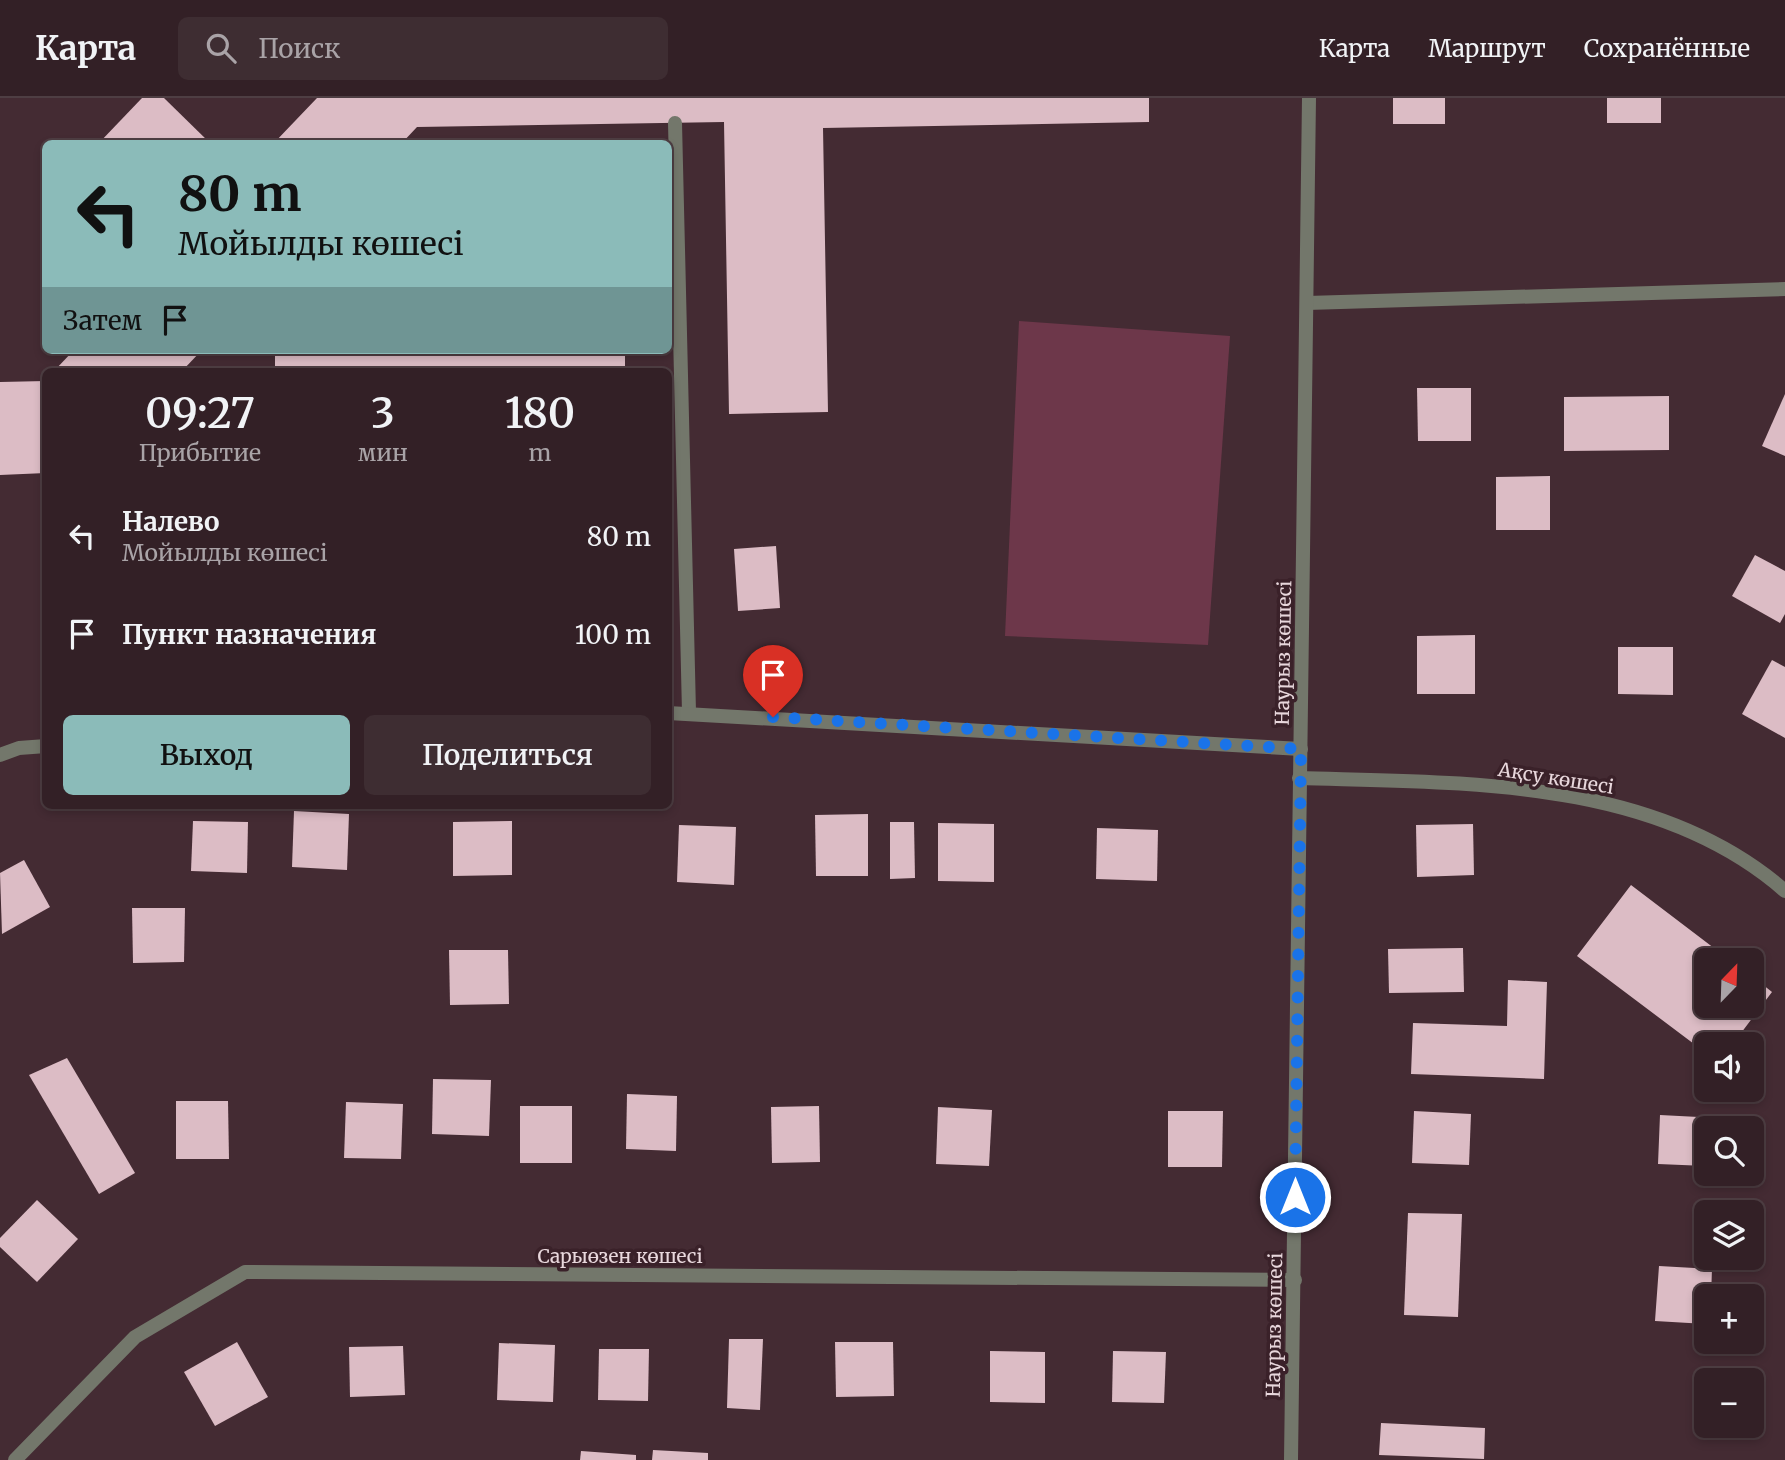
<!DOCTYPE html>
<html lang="ru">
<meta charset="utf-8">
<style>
:root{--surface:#332026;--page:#3e2d32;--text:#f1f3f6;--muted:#a9a3a7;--line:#4e3e43;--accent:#8bbbb9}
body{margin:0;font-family:Merriweather,serif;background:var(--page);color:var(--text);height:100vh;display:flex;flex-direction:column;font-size:26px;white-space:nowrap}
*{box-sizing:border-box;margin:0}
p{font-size:23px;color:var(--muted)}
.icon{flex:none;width:38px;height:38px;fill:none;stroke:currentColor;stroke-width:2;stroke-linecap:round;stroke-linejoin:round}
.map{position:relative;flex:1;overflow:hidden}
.panel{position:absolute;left:42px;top:270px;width:630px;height:441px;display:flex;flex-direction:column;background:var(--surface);border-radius:10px;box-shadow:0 4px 10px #0003,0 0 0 2px var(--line)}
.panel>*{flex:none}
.guide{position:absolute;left:42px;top:42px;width:630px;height:214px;border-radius:10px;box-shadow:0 4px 10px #0003,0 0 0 2px var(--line);background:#8bbbb9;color:#111;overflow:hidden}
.needle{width:46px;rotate:23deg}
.buttons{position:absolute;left:1694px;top:850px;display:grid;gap:14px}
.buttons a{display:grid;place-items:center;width:70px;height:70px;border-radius:10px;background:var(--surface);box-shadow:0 4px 10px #0003,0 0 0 2px var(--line);font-size:35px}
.pin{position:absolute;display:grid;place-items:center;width:60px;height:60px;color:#fff;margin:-72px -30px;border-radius:50% 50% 50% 0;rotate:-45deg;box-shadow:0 0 7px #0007}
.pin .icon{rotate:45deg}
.me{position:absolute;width:77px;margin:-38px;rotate:0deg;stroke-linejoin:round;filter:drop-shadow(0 0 5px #0008)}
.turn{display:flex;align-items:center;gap:24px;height:147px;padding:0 21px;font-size:32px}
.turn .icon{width:91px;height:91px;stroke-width:2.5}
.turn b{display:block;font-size:49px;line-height:60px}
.then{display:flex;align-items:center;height:66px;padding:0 21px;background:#0003;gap:14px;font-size:26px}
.eta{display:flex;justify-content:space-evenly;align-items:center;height:119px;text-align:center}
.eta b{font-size:42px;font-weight:600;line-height:49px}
.action{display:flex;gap:14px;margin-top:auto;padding:14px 21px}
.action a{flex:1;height:80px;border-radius:10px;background:var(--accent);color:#111;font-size:28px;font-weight:600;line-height:80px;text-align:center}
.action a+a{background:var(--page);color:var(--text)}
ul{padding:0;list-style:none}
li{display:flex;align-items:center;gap:21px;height:98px;padding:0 21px}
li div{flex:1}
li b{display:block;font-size:26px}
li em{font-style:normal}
header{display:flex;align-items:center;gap:42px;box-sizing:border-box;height:98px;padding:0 35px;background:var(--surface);border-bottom:2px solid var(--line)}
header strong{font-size:33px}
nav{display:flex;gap:38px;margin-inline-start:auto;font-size:24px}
.search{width:490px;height:63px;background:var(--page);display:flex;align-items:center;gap:18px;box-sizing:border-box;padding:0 24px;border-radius:10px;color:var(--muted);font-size:26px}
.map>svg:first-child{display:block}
.green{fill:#6d374a}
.building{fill:#dcbcc5}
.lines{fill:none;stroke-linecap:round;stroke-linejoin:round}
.service{stroke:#73776b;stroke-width:14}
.minor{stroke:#73776b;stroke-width:14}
.route{stroke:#1a73e8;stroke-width:12;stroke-dasharray:0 21.6}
.labels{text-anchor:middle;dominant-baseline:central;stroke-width:7;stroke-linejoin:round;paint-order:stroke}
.street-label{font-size:19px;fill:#e8d7dc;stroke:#3a2129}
</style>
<header>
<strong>Карта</strong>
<div class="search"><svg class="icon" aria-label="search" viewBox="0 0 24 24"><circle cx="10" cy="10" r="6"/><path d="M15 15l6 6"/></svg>Поиск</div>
<nav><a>Карта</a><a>Маршрут</a><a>Сохранённые</a></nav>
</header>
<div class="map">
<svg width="1785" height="1362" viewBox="0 0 1785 1362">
<rect width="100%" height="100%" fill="#442b33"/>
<polygon class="green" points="1019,223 1230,238 1208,547 1005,538"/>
<g class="building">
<polygon points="142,0 164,0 211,46 98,46"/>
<polygon points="317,0 1149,0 1149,24 823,30 828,314 729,316 724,24 417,29 401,46 273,46"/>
<rect x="1393" y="0" width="52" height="26"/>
<rect x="1607" y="0" width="54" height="25"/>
<polygon points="74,252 202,252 182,273 54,273"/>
<rect x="275" y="252" width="350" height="21"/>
<polygon points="46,283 46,375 0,377 0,284"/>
<polygon points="1417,290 1471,290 1471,343 1418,343"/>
<polygon points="1785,296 1785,358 1762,348"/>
<polygon points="1669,298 1669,352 1564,353 1564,299"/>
<polygon points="1550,378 1550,432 1496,432 1496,379"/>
<polygon points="776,448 780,510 738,513 734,451"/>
<polygon points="1755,457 1785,473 1785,516 1780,525 1732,498"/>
<polygon points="1475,537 1475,596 1417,596 1417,538"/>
<polygon points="1618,549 1673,549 1673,597 1618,596"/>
<polygon points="1772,562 1785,569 1785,640 1742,616"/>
<polygon points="294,713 349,716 347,772 292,769"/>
<polygon points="868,716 868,778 816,778 815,717"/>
<polygon points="193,723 248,724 247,775 191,773"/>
<polygon points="512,723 512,777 453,778 453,724"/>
<polygon points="890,724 914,724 915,780 890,781"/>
<polygon points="938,725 994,726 994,784 938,783"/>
<polygon points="1473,726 1474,777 1417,779 1416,727"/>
<polygon points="679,727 736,729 734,787 677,784"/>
<polygon points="1097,730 1158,732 1157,783 1096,781"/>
<polygon points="24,762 50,809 2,836 0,775"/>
<polygon points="1631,787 1731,863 1706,863 1706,908 1752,908 1752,878 1772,894 1732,947 1706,947 1706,955 1577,858"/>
<polygon points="132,810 185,810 184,864 133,865"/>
<polygon points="1463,850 1464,894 1389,895 1388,851"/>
<polygon points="449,852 508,852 509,906 450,907"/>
<polygon points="1508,882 1547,884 1544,981 1411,976 1413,925 1507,928"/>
<polygon points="67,960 135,1075 99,1096 29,977"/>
<polygon points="433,981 491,982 489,1038 432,1036"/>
<polygon points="627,996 677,998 676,1053 626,1051"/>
<polygon points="176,1003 228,1003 229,1061 176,1061"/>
<polygon points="346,1004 403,1006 401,1061 344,1060"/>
<rect x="520" y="1008" width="52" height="57"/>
<polygon points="819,1008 820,1064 772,1065 771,1009"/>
<polygon points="938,1009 992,1012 989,1068 936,1066"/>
<polygon points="1168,1013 1223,1013 1222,1069 1168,1069"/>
<polygon points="1414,1013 1471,1016 1469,1067 1412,1065"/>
<polygon points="1660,1017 1718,1020 1717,1031 1706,1031 1706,1068 1658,1066"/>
<polygon points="37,1102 78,1141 37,1184 0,1149 0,1140"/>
<polygon points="1408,1115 1462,1116 1458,1219 1404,1217"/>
<polygon points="1659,1168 1712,1171 1711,1199 1706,1199 1706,1226 1655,1223"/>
<polygon points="729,1241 763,1241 760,1312 727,1310"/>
<polygon points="237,1244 268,1299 215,1328 184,1274"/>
<polygon points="835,1244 893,1244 894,1298 836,1299"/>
<polygon points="499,1245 555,1247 553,1304 497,1302"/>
<polygon points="403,1248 405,1297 350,1299 349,1249"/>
<polygon points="599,1251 649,1251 648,1303 598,1302"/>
<polygon points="990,1253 1045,1254 1045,1305 990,1304"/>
<polygon points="1113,1253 1166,1254 1164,1305 1112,1304"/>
<polygon points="1381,1325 1485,1330 1484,1361 1379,1357"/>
<polygon points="653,1352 708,1355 708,1362 652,1362"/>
<polygon points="581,1353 636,1357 636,1362 580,1362"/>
</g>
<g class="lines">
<polyline class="service" points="675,25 689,614"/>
<g class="minor">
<polyline points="1307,205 1785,191"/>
<polyline points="668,615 1301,651"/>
<polyline points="0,657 19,650 46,648"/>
<path d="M1299,680C1462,685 1655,679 1785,793"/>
<polyline points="15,1362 135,1239 245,1174 1295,1182"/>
<polyline points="1291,1362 1309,0"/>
</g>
</g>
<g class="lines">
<polyline class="route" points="773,619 1301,651 1295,1099"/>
</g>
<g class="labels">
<g class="street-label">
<text transform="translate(1283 555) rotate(-89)">Наурыз көшесі</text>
<text transform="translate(1556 680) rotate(9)">Ақсу көшесі</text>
<text x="620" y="1158">Сарыөзен көшесі</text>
<text transform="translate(1274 1227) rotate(-89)">Наурыз көшесі</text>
</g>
</g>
</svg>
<div class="buttons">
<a><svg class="needle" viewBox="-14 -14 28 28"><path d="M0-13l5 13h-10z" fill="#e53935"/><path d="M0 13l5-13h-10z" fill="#a9a3a7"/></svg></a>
<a><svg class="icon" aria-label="sound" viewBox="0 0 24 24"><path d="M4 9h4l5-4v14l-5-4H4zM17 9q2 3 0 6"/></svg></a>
<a><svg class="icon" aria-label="search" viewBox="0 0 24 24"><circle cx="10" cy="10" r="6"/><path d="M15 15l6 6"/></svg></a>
<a><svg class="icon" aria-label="layers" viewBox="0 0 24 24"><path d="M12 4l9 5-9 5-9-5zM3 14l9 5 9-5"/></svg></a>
<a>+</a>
<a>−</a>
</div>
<div class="pin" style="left:773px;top:619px;background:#d93025"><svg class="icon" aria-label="arrive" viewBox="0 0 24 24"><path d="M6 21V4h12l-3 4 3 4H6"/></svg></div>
<svg class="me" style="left:1295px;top:1099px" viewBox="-20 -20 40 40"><circle r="17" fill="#1a73e8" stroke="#fff" stroke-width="3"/><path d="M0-11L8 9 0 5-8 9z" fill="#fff"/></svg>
<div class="guide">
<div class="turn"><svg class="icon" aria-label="left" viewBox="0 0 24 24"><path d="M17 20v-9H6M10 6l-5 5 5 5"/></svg><div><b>80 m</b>Мойылды көшесі</div></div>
<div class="then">Затем<svg class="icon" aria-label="arrive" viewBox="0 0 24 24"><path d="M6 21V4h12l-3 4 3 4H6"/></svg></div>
</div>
<section class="panel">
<div class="eta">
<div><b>09:27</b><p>Прибытие</p></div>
<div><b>3</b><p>мин</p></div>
<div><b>180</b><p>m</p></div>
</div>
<ul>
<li><svg class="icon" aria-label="left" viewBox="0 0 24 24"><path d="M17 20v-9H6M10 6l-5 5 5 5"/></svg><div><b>Налево</b><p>Мойылды көшесі</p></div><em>80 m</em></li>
<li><svg class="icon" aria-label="arrive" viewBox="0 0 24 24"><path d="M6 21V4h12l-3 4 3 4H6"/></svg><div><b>Пункт назначения</b></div><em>100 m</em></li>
</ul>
<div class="action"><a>Выход</a><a>Поделиться</a></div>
</section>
</div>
